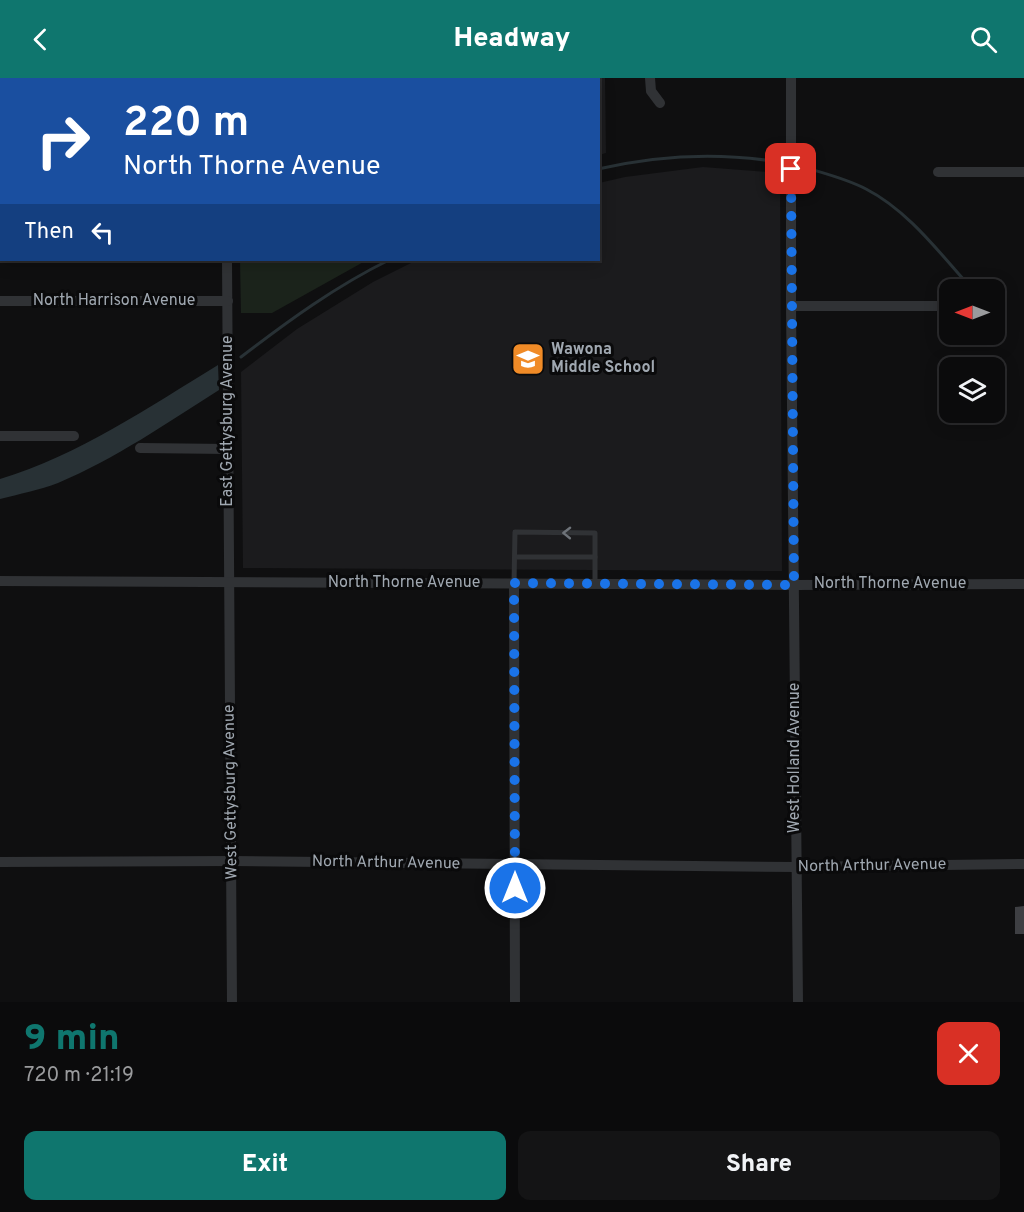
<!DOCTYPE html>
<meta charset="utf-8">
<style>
:root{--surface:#0b0b0c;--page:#141415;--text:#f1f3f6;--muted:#9a9b9d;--line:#2b2b2d;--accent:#0f766e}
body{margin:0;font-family:Overpass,sans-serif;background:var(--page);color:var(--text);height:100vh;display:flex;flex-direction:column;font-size:22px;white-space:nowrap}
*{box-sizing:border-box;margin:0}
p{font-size:20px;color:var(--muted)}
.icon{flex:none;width:33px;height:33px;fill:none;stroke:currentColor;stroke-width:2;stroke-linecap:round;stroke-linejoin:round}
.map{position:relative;height:924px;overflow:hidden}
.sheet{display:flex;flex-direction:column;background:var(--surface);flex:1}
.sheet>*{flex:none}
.guide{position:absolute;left:0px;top:0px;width:600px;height:183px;box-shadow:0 3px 15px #0003,0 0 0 2px var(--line);background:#1a4fa0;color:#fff;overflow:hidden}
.needle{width:39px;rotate:270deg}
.buttons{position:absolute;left:939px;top:201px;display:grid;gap:12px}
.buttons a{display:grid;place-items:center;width:66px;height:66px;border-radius:12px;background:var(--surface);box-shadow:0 3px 15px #0003,0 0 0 2px var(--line);font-size:30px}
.pin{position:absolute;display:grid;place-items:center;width:51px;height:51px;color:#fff;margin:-26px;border-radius:12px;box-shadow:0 3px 9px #0006}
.me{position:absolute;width:66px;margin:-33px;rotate:0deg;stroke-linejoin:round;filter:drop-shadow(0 0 4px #0008)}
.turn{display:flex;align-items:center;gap:21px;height:126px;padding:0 24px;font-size:27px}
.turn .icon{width:78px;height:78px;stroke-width:2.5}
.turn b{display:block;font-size:42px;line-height:51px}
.then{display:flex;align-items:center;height:57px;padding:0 24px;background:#0003;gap:12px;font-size:22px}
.round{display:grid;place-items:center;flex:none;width:63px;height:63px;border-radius:12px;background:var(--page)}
.head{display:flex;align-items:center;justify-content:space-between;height:102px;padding:0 24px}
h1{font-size:36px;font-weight:800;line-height:45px;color:var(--accent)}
.primary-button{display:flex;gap:12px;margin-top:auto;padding:12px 24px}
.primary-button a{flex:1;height:69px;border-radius:12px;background:var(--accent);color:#fff;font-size:24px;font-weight:800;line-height:69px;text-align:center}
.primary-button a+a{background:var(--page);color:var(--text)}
header{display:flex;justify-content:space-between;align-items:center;height:78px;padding:0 24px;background:var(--accent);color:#fff;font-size:27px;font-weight:800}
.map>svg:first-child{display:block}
.built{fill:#1b1b1d}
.green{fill:#1b231b}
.water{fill:#283135}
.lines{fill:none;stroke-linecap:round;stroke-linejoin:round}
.stream{stroke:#283135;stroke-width:3}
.building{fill:#3e3f43}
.path{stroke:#36393c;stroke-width:1.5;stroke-dasharray:3 4.5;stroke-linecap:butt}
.service{stroke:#303235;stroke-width:5}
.minor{stroke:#303235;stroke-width:10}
.oneway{stroke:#6e7379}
.route{stroke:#1a73e8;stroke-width:10;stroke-dasharray:0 18}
.labels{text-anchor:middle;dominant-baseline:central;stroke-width:6;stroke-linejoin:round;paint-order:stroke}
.street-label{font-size:16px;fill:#a0a8b1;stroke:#0a0a0b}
.poi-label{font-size:16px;font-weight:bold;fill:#a0a8b1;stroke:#0a0a0b;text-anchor:start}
</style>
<header><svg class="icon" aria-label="back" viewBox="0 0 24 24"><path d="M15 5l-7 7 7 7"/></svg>Headway<svg class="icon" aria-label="search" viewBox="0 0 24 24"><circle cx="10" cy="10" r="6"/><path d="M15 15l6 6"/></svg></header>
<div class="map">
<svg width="1024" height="924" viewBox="0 0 1024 924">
<rect width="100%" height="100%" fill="#0f0f10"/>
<g class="built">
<polygon points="509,0 605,0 606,75 599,77 598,2"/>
<polygon points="703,89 780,95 782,493 243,490 241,294 297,251 373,204 417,182 598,182 599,105 625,99"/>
</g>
<polygon class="green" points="240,182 367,182 272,235 241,235"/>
<path class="water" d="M218,287L219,312C167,345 115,381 58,405C40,412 19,416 0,421V401C79,377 149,329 218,287Z"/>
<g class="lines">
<g class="stream">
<path d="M800,88C822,95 845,100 866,111C909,133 941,177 973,212"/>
<path d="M598,91C659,77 723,74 784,85"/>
<path d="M241,279C288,243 336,208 389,182"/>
</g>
</g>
<polygon class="building" points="1024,828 1024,856 1015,856 1015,829"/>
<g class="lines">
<g class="path">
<polyline points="329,2 329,0"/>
<polyline points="377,2 377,0"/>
</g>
<g class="service">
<polyline points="305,0 306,2"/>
<polyline points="261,2 263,0"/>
<polyline points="515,479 595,479"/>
<polyline points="514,505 515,454 595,455 595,506"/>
</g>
<g class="minor">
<polyline points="226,0 226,2"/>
<polyline points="650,0 651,13 660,25"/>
<polyline points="791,0 791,228 798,924"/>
<polyline points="0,86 2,86"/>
<polyline points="938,94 1024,94"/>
<polyline points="227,182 232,924"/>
<polyline points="0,223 228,223"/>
<polyline points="791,228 950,228"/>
<polyline points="0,358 74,358"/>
<polyline points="140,370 228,371"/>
<polyline points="0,503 794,507 1024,506"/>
<polyline points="514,505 515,924"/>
<polyline points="0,784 232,783 796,789 1024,786"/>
</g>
</g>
<defs><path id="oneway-chevron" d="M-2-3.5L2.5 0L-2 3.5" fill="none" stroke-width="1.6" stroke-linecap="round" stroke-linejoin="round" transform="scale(1.5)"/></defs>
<use class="oneway" href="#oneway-chevron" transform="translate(567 455) rotate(-179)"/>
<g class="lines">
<polyline class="route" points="515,810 514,505 794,507 791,91"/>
</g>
<defs>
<g id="school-square" transform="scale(1.725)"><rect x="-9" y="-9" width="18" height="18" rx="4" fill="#f08b27" stroke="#0a0a0b"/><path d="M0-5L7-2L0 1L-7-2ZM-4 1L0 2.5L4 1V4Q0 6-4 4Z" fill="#fff"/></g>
</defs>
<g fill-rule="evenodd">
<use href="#school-square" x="528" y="281"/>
</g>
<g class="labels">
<g class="street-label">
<text x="114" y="223">North Harrison Avenue</text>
<text transform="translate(228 343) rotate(-90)">East Gettysburg Avenue</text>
<text x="404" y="505">North Thorne Avenue</text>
<text x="890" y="506">North Thorne Avenue</text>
<text transform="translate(795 680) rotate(-90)">West Holland Avenue</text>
<text transform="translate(231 714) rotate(-91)">West Gettysburg Avenue</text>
<text transform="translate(386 785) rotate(1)">North Arthur Avenue</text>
<text transform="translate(872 788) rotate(-1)">North Arthur Avenue</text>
</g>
<g class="poi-label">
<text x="551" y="272">Wawona<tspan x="551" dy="18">Middle School</tspan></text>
</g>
</g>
</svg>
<div class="buttons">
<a><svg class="needle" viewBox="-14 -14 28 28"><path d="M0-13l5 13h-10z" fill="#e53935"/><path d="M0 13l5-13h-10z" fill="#9a9b9d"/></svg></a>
<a><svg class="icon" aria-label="layers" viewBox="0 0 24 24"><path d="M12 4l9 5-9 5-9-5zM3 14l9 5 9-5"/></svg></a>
</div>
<div class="pin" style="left:791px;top:91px;background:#d93025"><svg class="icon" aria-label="arrive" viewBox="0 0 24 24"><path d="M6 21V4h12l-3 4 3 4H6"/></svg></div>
<svg class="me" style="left:515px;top:810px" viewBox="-20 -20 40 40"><circle r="17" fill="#1a73e8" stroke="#fff" stroke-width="3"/><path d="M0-11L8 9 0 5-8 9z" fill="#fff"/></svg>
<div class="guide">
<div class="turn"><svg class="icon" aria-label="right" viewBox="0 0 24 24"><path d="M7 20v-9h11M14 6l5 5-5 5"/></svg><div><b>220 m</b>North Thorne Avenue</div></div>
<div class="then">Then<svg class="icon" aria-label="left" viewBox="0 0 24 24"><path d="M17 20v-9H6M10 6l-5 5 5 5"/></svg></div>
</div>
</div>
<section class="sheet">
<div class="head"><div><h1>9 min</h1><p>720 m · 21:19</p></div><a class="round" style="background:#d93025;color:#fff"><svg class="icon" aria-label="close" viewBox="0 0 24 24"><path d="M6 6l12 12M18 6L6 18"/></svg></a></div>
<div class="primary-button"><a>Exit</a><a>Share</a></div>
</section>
